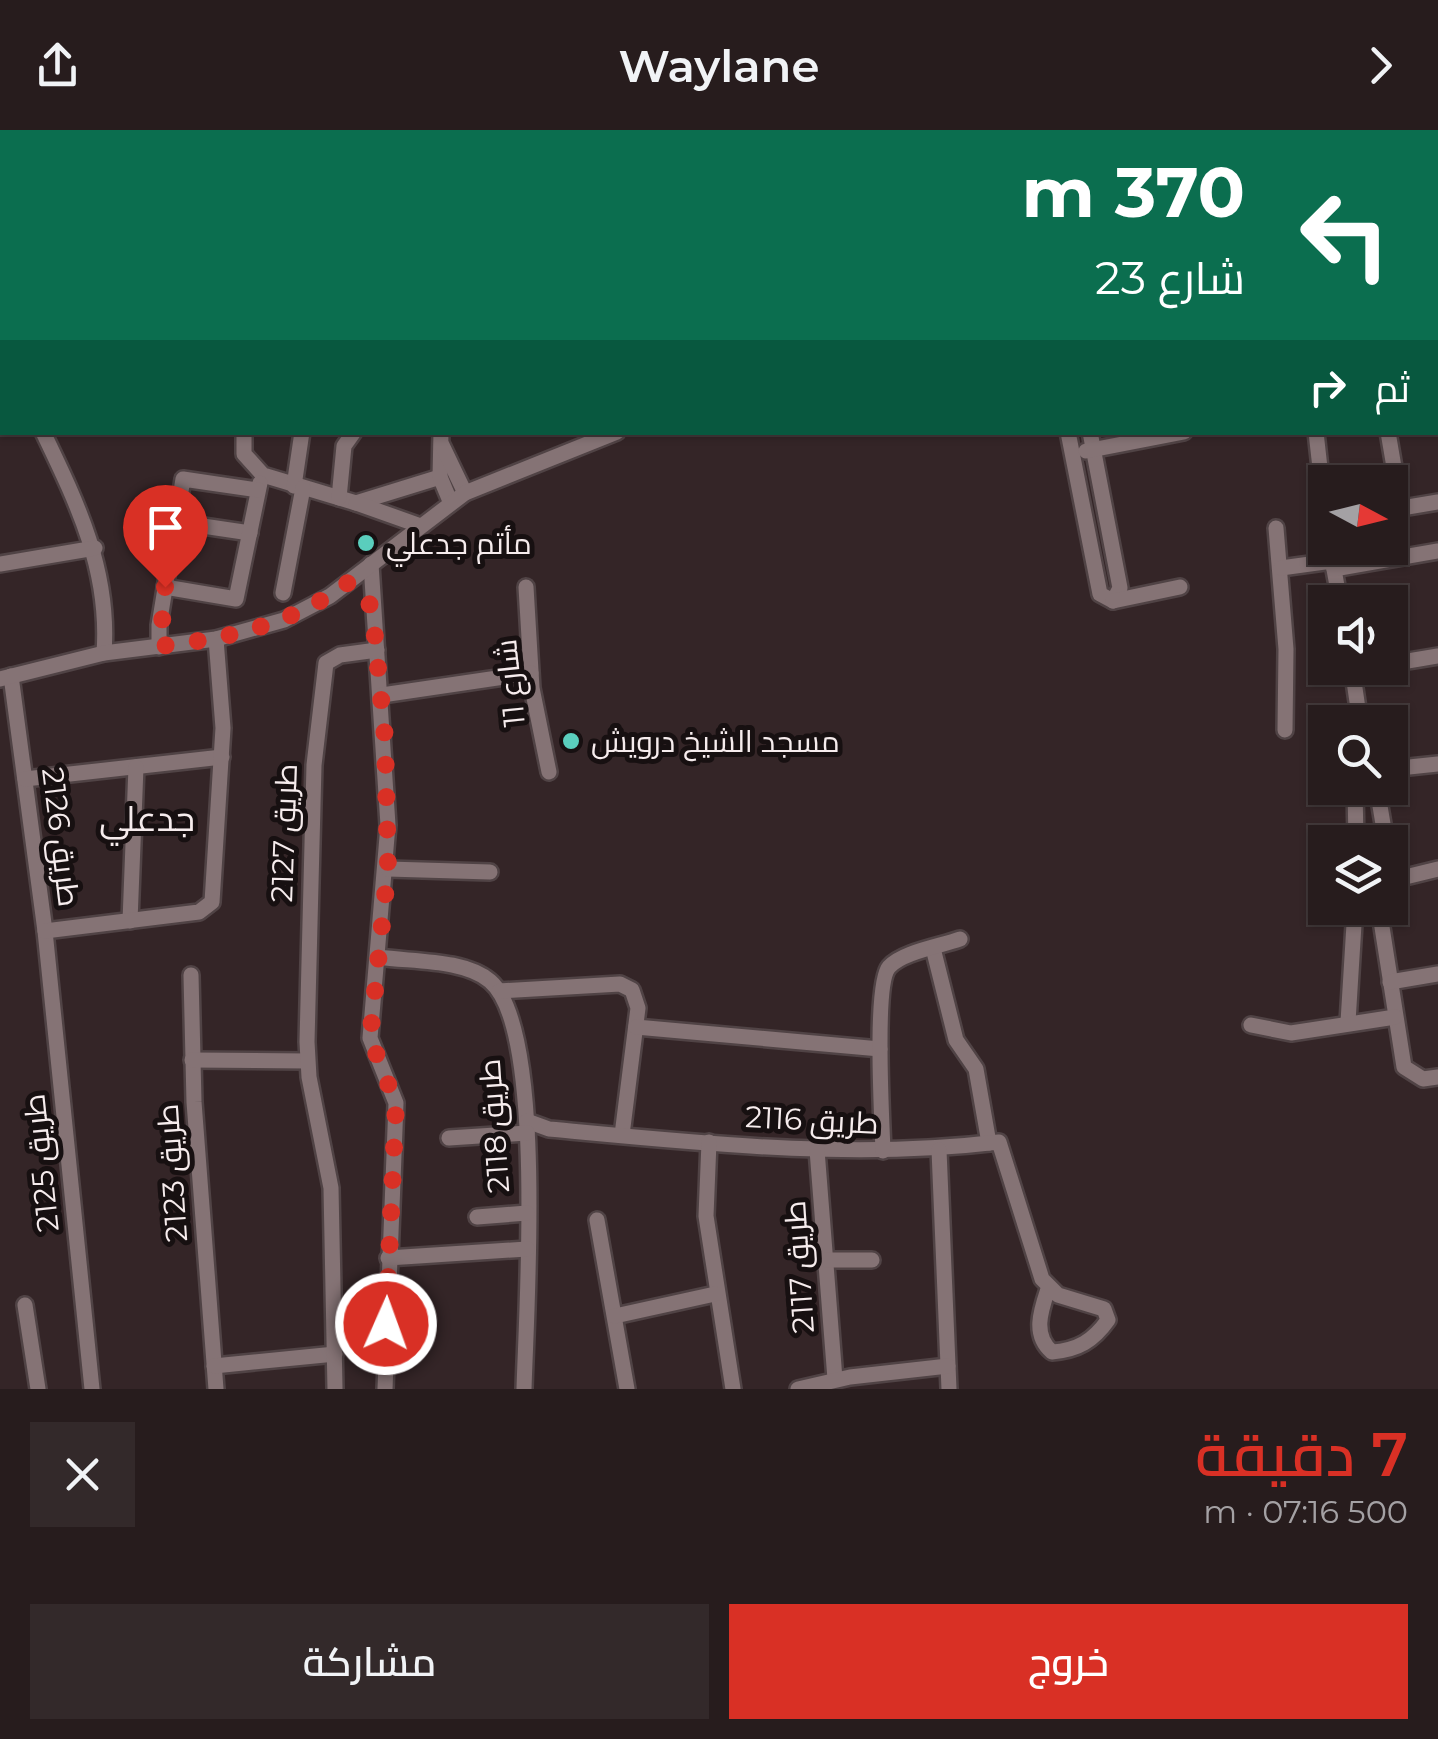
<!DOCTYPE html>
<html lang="ar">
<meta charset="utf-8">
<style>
:root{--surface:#271c1d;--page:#33292a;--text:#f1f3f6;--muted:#a4a1a4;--line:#433a3b;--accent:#d93025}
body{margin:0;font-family:Montserrat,Cairo,sans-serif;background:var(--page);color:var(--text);direction:rtl;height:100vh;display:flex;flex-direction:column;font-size:38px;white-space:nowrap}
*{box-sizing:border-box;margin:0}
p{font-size:32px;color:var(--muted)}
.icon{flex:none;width:55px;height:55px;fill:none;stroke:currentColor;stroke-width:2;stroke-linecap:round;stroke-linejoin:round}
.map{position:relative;height:1259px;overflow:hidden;direction:ltr}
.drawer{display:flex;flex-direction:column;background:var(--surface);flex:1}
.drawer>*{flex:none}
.top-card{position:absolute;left:0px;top:0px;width:1440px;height:305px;box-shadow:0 2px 8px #0004,0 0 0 2px var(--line);direction:rtl;background:#0b6e4f;color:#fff;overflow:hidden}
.needle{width:65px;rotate:97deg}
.tools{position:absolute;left:1308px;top:335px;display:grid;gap:20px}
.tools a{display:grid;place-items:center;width:100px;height:100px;border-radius:0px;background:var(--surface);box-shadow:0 2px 8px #0004,0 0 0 2px var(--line);font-size:50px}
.pin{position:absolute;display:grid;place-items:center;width:85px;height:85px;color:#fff;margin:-102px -42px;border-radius:50% 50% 50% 0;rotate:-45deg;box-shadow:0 0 10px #0007}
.pin .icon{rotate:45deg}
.me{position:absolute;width:110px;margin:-55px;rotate:2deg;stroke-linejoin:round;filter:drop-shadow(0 0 8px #0008)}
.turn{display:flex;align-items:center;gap:35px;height:210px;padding:0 30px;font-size:45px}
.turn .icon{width:130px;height:130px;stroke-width:2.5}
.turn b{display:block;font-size:70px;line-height:85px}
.then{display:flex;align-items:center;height:95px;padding:0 30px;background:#0003;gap:20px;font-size:38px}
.round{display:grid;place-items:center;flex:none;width:105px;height:105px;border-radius:0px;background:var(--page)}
.headline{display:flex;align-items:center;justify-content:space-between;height:170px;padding:0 30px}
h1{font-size:60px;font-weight:600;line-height:75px;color:var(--accent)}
.action{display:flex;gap:20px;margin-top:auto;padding:20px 30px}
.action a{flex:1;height:115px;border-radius:0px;background:var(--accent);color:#fff;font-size:40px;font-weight:600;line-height:115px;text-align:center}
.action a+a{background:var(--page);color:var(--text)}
header{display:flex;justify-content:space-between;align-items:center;height:130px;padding:0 30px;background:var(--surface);font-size:45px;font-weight:600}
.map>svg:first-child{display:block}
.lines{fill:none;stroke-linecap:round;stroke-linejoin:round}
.minor-casing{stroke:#504345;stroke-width:20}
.minor{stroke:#857375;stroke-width:15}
.route{stroke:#d93025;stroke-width:18;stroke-dasharray:0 32.4}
.poi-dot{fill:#5acebd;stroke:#171011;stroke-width:4}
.labels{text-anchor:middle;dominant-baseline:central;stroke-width:10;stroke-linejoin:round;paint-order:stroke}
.poi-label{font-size:30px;fill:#f6eced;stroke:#171011;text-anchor:start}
.street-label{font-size:30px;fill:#f6eced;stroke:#171011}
.quarter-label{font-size:35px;fill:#f6eced;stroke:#171011}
</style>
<header><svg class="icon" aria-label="forward" viewBox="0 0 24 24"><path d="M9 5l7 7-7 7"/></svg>Waylane<svg class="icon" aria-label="share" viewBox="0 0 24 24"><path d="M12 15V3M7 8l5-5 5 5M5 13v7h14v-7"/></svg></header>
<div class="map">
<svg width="1438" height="1259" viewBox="0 0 1438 1259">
<rect width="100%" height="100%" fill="#342527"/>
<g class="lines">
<g class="minor-casing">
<g id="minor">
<polyline points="8,0 10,2"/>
<polyline points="154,0 154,2"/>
<polyline points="203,0 203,2"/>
<polyline points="249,0 249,2"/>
<polyline points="1078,0 1078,2"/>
<polyline points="1303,0 1303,2"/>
<polyline points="0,91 2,82"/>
<polyline points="1438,203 1438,202"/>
<polyline points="0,214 2,220"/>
<polyline points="1438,217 1438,220"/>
<path d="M43,302C78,375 110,441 104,523"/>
<polyline points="244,302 244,324 263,345 356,373 440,347"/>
<polyline points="441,302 440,347 450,371"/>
<polyline points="1068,302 1100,464 1113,471 1120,458 1090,302"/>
<polyline points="1316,302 1325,383"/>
<polyline points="1388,302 1401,378"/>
<polyline points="442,315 465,363"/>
<polyline points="1086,321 1184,302"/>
<polyline points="294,356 302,302"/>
<polyline points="339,368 344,316 354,302"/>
<polyline points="356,373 418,395"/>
<polyline points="1390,380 1438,372"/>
<polyline points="176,392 250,403"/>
<polyline points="1276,398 1286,519 1285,600"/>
<polyline points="1330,418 1340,472"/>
<polyline points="0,434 95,418"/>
<polyline points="371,434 388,695 370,908 396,973 385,1259"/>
<polyline points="1281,438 1332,431"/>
<polyline points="1334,439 1438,421"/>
<polyline points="165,457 236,469 260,353"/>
<polyline points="526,457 532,558 549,642"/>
<polyline points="283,463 303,358"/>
<polyline points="1113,471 1180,457"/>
<polyline points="159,517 159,495 183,349 258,360"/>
<polyline points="1390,534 1438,526"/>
<polyline points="1352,538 1360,592"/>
<polyline points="11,546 45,801 92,1259"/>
<polyline points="0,549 104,523 216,509 284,490 330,466 465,363 617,302"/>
<polyline points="382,565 531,543"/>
<polyline points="1390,639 1438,634"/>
<polyline points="25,649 222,627"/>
<polyline points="1355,658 1356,712"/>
<polyline points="1377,658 1386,712"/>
<polyline points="1390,733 1393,750 1438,739"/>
<polyline points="388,739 490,742"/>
<polyline points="1379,778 1404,937 1423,949 1438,947"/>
<polyline points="130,791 136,637"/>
<polyline points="45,801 199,782 212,772 223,598 216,509"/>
<polyline points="933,818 956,910 976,939 989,1013"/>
<path d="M379,827C412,832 464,829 490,851C546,898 526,1183 524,1259"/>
<polyline points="191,845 194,972 216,1259"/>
<polyline points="1390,852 1438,844"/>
<polyline points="499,861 620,854 632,860 638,878 622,1005"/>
<polyline points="1348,892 1355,778"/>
<polyline points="1251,895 1291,903 1395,887"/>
<polyline points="636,897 880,919"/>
<polyline points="192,930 307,931"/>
<path d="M527,991L549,999C699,1013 850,1030 999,1012L1042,1149L1058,1165L1104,1179L1108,1190C1093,1211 1078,1220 1052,1222C1032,1205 1041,1180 1048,1159"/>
<polyline points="449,1008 527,1003"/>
<polyline points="709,1012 706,1086 733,1259"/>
<polyline points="817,1020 835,1249"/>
<polyline points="939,1020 949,1259"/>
<path d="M883,1021C882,992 874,854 889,837C902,822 941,816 960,809"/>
<polyline points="477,1087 527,1083"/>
<polyline points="597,1090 627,1259"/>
<polyline points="388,1128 527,1119"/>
<polyline points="826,1130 872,1130"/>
<polyline points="25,1175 38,1259"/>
<polyline points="615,1186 715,1164"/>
<polyline points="214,1236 335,1224"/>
<polyline points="335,1259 331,1058 309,947 307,912 314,635 326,533 340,525 377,520"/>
<polyline points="798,1259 850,1247 948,1236"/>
</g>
</g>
<use href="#minor" class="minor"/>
</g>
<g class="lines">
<path class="route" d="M165,457L160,516C230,508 291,495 349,452L372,477L385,608L388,738L370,908L396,974L386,1194"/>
</g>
<g class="poi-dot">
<circle cx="366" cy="413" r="10"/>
<circle cx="571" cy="611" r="10"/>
</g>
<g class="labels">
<g class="poi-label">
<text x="386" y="413">مأتم جدعلي</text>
<text x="591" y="611">مسجد الشيخ درويش</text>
</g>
<g class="street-label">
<text transform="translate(510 553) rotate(-96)">شارع 11</text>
<text transform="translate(284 703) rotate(-88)">طريق 2127</text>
<text transform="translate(61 707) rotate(83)">طريق 2126</text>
<text transform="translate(812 990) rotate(3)">طريق 2116</text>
<text transform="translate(494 996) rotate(-94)">طريق 2118</text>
<text transform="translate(41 1033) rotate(-96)">طريق 2125</text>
<text transform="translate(172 1043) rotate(-94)">طريق 2123</text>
<text transform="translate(799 1137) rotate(-94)">طريق 2117</text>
</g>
<g class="quarter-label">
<text x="147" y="688">جدعلي</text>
</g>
</g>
</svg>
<div class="tools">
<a><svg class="needle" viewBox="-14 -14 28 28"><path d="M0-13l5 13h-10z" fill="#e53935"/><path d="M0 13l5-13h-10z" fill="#a4a1a4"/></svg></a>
<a><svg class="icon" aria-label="sound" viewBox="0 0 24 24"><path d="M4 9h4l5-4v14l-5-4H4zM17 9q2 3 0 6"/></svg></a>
<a><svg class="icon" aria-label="search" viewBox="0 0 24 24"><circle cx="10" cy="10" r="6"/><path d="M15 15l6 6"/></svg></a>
<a><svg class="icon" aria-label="layers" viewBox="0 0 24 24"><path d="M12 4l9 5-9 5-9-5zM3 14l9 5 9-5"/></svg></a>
</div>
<div class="pin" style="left:165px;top:457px;background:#d93025"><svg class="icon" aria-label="arrive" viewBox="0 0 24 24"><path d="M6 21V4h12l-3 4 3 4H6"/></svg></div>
<svg class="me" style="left:386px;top:1194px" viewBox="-20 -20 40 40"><circle r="17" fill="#d93025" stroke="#fff" stroke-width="3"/><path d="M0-11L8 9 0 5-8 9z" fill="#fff"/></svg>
<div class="top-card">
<div class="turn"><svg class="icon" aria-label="left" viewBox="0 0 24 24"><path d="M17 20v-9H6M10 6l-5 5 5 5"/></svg><div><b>370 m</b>شارع 23</div></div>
<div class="then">ثم<svg class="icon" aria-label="right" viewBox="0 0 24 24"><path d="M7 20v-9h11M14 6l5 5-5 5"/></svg></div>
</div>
</div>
<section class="drawer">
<div class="headline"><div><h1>7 دقيقة</h1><p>500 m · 07:16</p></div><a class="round"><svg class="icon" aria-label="close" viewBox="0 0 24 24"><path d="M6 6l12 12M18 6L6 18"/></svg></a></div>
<div class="action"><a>خروج</a><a>مشاركة</a></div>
</section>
